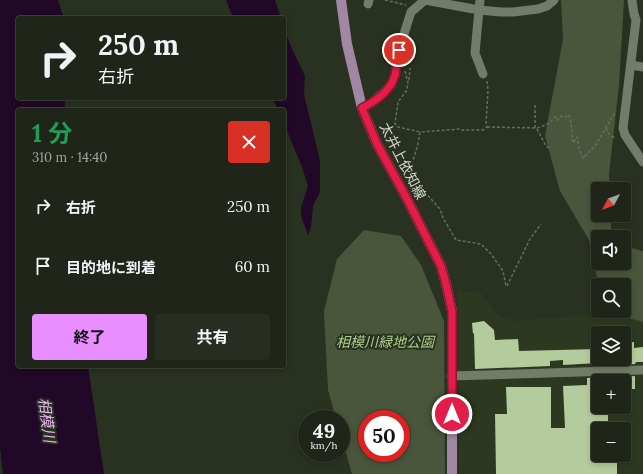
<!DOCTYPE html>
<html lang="ja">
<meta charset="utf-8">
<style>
:root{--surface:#1f2518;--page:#272d21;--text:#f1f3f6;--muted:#a1a5a2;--line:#3c4237;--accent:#e98eff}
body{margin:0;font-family:Lora,"Noto Sans JP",serif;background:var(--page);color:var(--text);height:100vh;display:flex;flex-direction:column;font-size:15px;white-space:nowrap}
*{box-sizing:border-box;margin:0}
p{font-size:13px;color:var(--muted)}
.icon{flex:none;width:22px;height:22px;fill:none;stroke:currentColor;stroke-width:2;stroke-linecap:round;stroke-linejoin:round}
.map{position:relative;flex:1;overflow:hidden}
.sheet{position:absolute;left:16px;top:108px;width:270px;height:260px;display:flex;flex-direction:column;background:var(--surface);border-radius:4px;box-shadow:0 2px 6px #0003,0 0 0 1px var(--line)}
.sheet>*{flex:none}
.hud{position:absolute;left:16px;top:16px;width:270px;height:84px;border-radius:4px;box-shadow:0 2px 6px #0003,0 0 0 1px var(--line);background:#1f2518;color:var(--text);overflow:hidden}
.needle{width:26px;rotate:229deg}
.tools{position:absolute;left:591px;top:182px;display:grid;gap:8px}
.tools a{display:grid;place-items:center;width:40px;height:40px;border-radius:4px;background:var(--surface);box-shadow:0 2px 6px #0003,0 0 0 1px var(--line);font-size:20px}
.speed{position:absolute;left:298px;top:410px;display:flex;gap:8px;font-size:20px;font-weight:700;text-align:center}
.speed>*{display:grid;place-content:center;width:52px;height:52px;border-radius:50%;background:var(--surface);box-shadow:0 2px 6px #0003,0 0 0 1px var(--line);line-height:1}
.speed small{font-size:10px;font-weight:400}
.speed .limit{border:6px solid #d22;background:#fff;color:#111}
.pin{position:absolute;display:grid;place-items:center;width:34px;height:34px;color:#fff;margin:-17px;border:2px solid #fff;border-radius:50%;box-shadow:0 1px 4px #0007}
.me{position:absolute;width:44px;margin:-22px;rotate:0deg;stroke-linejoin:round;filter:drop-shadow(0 0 3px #0008)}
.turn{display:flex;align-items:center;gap:14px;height:84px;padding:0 16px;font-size:18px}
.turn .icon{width:52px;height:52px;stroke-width:2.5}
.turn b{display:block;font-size:28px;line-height:34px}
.round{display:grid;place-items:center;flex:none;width:42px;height:42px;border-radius:4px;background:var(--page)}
.headline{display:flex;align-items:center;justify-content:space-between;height:68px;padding:0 16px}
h1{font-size:24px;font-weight:700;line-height:30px;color:#1e9e55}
.primary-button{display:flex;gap:8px;margin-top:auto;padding:8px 16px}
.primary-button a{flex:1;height:46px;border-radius:4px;background:var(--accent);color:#111;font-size:16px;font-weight:700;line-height:46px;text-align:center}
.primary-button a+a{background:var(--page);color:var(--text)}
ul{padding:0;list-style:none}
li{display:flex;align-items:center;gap:12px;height:60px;padding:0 16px}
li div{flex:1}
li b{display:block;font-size:15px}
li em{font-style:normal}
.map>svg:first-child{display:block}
.built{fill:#2d3820;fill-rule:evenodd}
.green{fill:#49563b;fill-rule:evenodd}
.water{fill:#220828}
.building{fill:#b4cb9d}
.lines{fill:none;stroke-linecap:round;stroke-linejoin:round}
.path{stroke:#676f60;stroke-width:1.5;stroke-dasharray:3 2;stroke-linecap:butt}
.minor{stroke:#727c67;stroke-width:9}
.major{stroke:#a087a3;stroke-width:10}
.route-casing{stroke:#92132f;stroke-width:10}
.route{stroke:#e11d48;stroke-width:7}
.labels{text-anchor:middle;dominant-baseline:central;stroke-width:4;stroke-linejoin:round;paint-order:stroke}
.street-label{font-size:14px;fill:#d2d8cd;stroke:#293120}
.park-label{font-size:14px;font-style:italic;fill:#adce8a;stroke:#293120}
.water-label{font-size:15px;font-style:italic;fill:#e8b7f4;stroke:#293120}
</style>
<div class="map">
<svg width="643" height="474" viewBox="0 0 643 474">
<rect width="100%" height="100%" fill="#293120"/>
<path class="built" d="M457,291L481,293L495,313L512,321L639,311L643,312V474H459ZM598,333H624V359H598ZM598,381H624V407H598ZM598,429H624V455H598Z"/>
<g class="green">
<polygon points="561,0 624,0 619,85 609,174 610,189 598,189 598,215 611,215 611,237 598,237 598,263 624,263 624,246 643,251 643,322 619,315 617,311 624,311 624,285 602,285 596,274 589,240 560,191 545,136 563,39"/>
<path d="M364,230L401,236L421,265L444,321L445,474H352L341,435V419H336L328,390L324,311L337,259ZM367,419H401V453H367Z"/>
</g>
<g class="water">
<polygon points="0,0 58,0 64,18 18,18 18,98 65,98 65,110 18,110 18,366 88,366 104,474 3,474 0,448"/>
<polygon points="226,0 275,0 281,18 233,18"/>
<polygon points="284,28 289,42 305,76 304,94 320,161 320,192 313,206 311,227 308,235 301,216 301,208 308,186 302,167 284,124 284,110 278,110 272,98 284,98"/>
</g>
<g class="building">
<polygon points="484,321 494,330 495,340 518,339 519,351 598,349 598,363 563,365 563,360 550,361 550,366 475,369 474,333 473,334 472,323"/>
<polygon points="634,342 634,348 643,347 643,362 636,362 635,364 623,365 623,359 624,359 624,343"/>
<polygon points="635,376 635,389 624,389 623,377"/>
<polygon points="598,377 598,407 608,407 608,429 598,429 598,455 617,455 617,474 496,474 495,414 507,414 506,387 551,387 551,428 565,428 563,386 587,385 587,378"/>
</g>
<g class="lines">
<g class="path">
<polyline points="385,0 406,5"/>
<polyline points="405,71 407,79 408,81 407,90 398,102 395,124 398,127 420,132"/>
<polyline points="409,80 410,68"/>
<path d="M487,81L488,90L486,125L487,127L483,130H462L460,129L420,132C419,138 418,145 416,151C413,160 409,169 413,179L440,209L443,218L456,240L481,244L491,254L503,271L506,286H507L530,239L541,224"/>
<path d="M487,127L537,128C544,126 551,123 555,117H556L557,120L561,116L566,117L568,115H569L571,122L573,143L577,137L579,149L583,158L595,146L616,111"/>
<polyline points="535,128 535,105"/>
<polyline points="606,128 609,134 616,139"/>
<polyline points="537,129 546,146 550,149"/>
</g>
<g class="minor">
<polyline points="425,0 479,10 501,12 513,12 538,9 547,6 554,0"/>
<polyline points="480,0 479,10 475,53 483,74"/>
<polyline points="632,0 634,14 636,20 623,128 625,135 643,162"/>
<polyline points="368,4 369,0"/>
<polyline points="631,65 643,67"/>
<polyline points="362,108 370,104 383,93 391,85 395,75 397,56 411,12 425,0"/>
<polyline points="451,376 643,370"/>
<polyline points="452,398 456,400 465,415"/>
</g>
<polyline class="major" points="341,0 347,44 362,108 377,144 406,197 441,266 446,284 452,311 452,474"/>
</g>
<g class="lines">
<g class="route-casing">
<path id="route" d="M399,50C396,58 397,67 395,75C391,90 376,101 362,108L377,144L406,197L441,266L446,284L452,311V414"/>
</g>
<use href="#route" class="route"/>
</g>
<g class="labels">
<g class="street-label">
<text transform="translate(403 161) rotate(63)">太井上依知線</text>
</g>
<g class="park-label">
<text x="385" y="342">相模川緑地公園</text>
</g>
<g class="water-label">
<text transform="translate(47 420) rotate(82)">相模川</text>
</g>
</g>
</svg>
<div class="tools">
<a><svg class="needle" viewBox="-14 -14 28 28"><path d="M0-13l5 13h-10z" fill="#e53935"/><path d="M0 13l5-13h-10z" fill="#a1a5a2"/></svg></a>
<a><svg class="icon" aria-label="sound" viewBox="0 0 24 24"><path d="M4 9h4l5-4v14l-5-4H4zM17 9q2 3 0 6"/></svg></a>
<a><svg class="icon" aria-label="search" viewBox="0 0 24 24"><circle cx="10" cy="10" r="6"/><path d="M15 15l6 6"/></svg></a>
<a><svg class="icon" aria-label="layers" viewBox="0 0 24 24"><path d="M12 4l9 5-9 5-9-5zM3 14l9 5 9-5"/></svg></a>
<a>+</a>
<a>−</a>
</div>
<div class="speed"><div>49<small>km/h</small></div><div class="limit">50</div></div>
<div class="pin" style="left:399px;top:50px;background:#d93025"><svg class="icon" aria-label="arrive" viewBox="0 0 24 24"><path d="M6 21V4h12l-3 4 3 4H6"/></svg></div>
<svg class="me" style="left:452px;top:414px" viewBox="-20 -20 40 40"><circle r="17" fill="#e11d48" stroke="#fff" stroke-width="3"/><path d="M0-11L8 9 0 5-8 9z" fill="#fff"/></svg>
<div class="hud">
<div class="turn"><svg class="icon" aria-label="right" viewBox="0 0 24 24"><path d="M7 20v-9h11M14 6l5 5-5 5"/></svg><div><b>250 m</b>右折</div></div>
</div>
<section class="sheet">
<div class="headline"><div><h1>1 分</h1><p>310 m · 14:40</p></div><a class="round" style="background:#d93025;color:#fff"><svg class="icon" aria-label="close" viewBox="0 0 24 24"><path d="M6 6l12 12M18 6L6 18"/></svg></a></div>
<ul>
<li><svg class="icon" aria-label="right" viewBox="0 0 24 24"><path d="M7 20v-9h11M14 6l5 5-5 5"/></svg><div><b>右折</b></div><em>250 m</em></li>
<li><svg class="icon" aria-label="arrive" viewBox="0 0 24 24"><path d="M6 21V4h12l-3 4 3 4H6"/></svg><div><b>目的地に到着</b></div><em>60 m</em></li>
</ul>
<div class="primary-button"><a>終了</a><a>共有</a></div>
</section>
</div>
